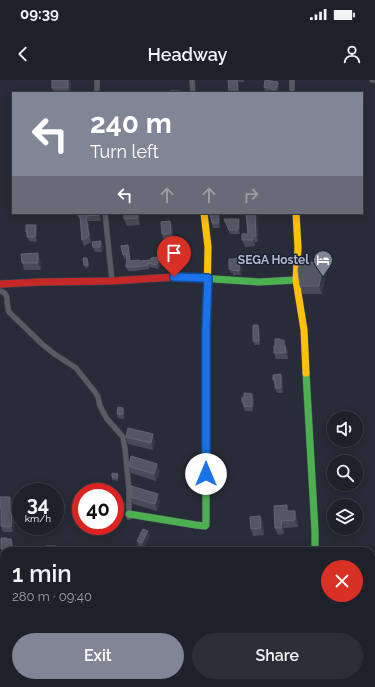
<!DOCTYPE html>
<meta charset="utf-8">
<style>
:root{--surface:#1e212a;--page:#2b2e36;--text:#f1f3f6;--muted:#a1a3a8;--line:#3c3e47;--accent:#818697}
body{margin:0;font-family:Raleway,sans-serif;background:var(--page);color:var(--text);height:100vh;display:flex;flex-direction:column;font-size:15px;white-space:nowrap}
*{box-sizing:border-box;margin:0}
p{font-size:13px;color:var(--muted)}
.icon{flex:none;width:22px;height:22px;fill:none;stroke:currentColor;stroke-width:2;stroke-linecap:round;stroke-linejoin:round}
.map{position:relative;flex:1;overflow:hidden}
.panel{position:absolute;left:0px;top:467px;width:375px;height:140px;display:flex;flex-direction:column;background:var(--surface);border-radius:12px 12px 0 0;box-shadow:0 2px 10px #0003,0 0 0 1px var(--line)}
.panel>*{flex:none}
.guide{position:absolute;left:12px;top:12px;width:351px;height:122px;border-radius:0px;box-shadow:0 2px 10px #0003,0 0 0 1px var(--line);background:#818697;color:#fff;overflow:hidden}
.buttons{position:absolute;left:327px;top:331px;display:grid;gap:8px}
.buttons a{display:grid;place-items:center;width:36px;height:36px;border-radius:50%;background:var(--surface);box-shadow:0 2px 10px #0003,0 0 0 1px var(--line);font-size:20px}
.speed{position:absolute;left:12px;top:403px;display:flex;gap:8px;font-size:20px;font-weight:700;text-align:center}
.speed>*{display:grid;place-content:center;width:52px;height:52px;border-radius:50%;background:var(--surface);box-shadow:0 2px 10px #0003,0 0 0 1px var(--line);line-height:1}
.speed small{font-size:10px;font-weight:400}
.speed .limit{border:6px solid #d22;background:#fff;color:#111}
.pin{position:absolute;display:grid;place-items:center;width:34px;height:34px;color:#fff;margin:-41px -17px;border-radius:50% 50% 50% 0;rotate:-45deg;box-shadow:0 0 4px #0007}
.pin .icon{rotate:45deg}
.me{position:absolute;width:44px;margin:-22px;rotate:0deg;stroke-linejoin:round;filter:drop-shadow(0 0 3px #0008)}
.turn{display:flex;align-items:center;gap:14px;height:84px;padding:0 12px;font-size:18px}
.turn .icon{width:52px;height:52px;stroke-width:2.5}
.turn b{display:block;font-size:28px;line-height:34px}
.lanes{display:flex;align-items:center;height:38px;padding:0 12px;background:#0003;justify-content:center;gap:20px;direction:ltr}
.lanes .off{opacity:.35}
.round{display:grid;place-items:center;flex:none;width:42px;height:42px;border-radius:21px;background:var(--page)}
.head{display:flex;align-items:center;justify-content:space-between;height:68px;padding:0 12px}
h1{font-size:24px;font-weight:600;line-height:30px}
.primary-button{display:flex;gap:8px;margin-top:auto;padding:8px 12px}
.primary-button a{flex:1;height:46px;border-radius:24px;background:var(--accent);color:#fff;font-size:16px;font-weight:600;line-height:46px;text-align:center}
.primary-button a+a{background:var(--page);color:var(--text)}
.status{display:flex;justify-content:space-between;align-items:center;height:28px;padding:0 20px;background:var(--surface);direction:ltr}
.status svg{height:11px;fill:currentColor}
header{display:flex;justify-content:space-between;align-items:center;height:52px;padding:0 12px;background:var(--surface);font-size:18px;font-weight:600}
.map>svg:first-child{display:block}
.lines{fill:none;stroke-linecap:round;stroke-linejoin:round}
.street-casing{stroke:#444751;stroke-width:6}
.fast-casing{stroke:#444751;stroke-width:8}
.slow-casing{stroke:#444751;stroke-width:8}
.jam-casing{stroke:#444751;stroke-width:8}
.street{stroke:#585a66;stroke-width:5}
.fast{stroke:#4caf50;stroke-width:7}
.slow{stroke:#ffc107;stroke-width:7}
.jam{stroke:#c62828;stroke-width:7}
.wall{fill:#484a57}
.shaded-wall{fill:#363945}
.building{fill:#535663;stroke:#626573}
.route-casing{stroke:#114b97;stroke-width:10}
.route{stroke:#1a73e8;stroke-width:7}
.labels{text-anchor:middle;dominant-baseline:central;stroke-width:3;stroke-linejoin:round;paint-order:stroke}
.poi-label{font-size:12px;font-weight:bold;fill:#b1b6ca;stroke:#1a2033;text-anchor:end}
</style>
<div class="status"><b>09:39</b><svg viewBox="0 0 49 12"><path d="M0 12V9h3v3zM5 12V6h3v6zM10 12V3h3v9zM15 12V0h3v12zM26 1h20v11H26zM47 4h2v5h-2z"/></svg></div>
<header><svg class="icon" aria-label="back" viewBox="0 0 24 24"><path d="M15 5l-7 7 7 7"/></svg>Headway<svg class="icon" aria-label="person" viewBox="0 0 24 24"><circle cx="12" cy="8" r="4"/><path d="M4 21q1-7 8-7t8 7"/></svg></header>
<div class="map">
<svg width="375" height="607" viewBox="0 0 375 607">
<rect width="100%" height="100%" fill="#282c38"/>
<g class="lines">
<g class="street-casing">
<g id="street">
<polyline points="97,0 97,13"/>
<polyline points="192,0 193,13"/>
<polyline points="372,0 375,0"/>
<polyline points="292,13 292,0"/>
<polyline points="105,133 112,201"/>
<path d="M0,211C11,214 5,223 9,232L42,264L53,273L76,288L95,312L98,317L100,326L107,339L123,357L125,369L129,409V437"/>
<polyline points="328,603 328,607"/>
</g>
</g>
<g class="fast-casing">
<g id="fast">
<polyline points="199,198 259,202 296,200"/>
<polyline points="306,293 315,451 315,471"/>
<polyline points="129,434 196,445 205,446 206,445 206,272"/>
</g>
</g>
<g class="slow-casing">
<g id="slow">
<polyline points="204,133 208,167 206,272"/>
<polyline points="296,133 298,168 296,200 304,250 306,293"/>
</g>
</g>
<g class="jam-casing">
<polyline id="jam" points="0,204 42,202 112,201 174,197 199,198"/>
</g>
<use href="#street" class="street"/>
<use href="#fast" class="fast"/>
<use href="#slow" class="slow"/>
<use href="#jam" class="jam"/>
</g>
<g class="wall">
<polygon points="52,0 69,0 71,4 71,13 54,13 52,8"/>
<polygon points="228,0 244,0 244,2 238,2 239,13 229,13"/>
<polygon points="278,2 279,7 278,13 272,13 265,12 264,7"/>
<polygon points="78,133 100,133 101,141 88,141 91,162 84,166 82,160 80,140 78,136"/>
<polygon points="124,133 139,133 140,145 127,146 124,139"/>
<polygon points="210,133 219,133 220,148 213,148 210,137"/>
<polygon points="246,133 257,133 258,162 255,162 255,166 245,167 242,160 248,154"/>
<polygon points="170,141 172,146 173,158 163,159 162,154"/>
<polygon points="226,143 240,144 240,154 230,154"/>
<polygon points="36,145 37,150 37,162 29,161 26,152"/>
<polygon points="103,166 102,172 95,172 93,167"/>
<polygon points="173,166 174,175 166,176 165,171"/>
<polygon points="129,169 131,181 140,181 151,180 159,177 160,181 159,189 149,187 149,189 136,191 128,191 126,187 127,178 124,179 123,175"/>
<polygon points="38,173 40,180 41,190 24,190 22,183"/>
<polygon points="236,179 240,179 242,183 241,195 233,195 233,193 231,193 229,189"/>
<polygon points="88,180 89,187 85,188 84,185"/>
<polygon points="323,184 326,192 322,214 303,214 300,206"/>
<polygon points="260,249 260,265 255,265 253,261"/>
<polygon points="281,260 284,260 288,273 288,279 276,279 274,273 275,266"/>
<polygon points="283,299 283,313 277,313 275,308 275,305 273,300"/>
<polygon points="254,318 253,331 245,331 242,322"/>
<polygon points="125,333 124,339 118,338 117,334"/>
<polygon points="126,357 155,361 153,370 128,364"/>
<polygon points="129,386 160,391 156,401 131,393"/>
<polygon points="118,394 118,401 112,400 112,397"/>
<polygon points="0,417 10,417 12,423 12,435 14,439 13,452 3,452 1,446 1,431 0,428"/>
<polygon points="131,417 160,421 157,431 133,424"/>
<polygon points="124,422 125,424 125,429 120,428 119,426"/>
<polygon points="289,431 297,437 298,447 284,448 284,454 278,455 275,448"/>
<polygon points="260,436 263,443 264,455 253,456 251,449"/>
<polygon points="150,456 143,468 138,466 137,461"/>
<polygon points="11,459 13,463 13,471 4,471 4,474 3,474 1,469"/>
<rect x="116" y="603" width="11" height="4"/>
<polygon points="147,603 157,603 157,607 149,606"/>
</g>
<g class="shaded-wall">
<polygon points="68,0 69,0 71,4 71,13 68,8"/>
<polygon points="237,0 238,0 238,2 239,13 238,13"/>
<polygon points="278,2 279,7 278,13 276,10"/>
<polygon points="98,133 100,133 101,141 99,135"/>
<polygon points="137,133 139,133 140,145 138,138"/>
<polygon points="218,133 219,133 220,134 220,148 219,143"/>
<polygon points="255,133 257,133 258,162 256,156"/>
<polygon points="86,136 88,141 91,162 89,156"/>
<polygon points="239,139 240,144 240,154 238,150"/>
<polygon points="170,141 172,146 173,158 171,154"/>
<polygon points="36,145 37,150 37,162 35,157"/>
<polygon points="253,156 255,162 255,166 253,160"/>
<polygon points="101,161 103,166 102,172 100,167"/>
<polygon points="171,162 173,166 174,175 172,170"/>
<polygon points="128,165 129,169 132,185 130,181"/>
<polygon points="38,173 40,180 41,190 38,183"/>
<polygon points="159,177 160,181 159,189 157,185"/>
<polygon points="240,179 242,183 241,195 239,191"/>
<polygon points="323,184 326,192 322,214 319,206"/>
<polygon points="258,245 260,249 260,265 259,261"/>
<polygon points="284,260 288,273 288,279 284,266"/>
<polygon points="281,294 283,299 283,313 281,308"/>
<polygon points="252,314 254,318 253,331 252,327"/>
<polygon points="123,328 125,333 124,339 123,334"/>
<polygon points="153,354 155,361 153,370 151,363"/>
<polygon points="157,384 160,391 156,401 154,394"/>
<polygon points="158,414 160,421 157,431 155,424"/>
<polygon points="10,417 12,423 12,435 14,439 13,452 11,447 10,433"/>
<polygon points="63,419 66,426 64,428 64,429 55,438 55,429"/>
<polygon points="295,431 297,437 298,447 295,440"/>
<polygon points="260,436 263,443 264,455 261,448"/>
<polygon points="281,441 284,448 284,454 282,448"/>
<polygon points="148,451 150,456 143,468 142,463"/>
<polygon points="11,459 13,463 13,471 12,467"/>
<polygon points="125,603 127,603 127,607 126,607"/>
</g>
<g class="building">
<rect x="52" y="0" width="16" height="8"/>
<polygon points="228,0 237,0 238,13 231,13 231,12 229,12"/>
<polygon points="265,0 278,2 276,10 264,7"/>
<rect x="170" y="11" width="10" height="2"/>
<polygon points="78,133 98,133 99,135 86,136 89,156 82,160 80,136 78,136"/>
<polygon points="124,133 137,133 138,138 124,139"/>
<polygon points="210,133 218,133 219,143 212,143 211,137 210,137"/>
<polygon points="246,133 255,133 256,156 253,156 253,160 242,160 242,154 248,154"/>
<polygon points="224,139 239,139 238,150 229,150"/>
<polygon points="170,141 171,154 162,154 161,142"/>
<polygon points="26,145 36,145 35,157 27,157 27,152 26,152"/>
<polygon points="101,161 100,167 93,167 92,162"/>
<polygon points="164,162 171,162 172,170 165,171"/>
<polygon points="128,165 130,181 139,180 139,181 151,180 151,178 159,177 157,185 147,183 148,185 135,187 126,187 127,174 123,175 121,166"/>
<polygon points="38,173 38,183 22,183 21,174"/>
<polygon points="83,178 87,178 88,185 84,185"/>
<polygon points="236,178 240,179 239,191 232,190 232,189 229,189 229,179 236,179"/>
<polygon points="299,180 323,184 319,206 300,206 298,191"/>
<polygon points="253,245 258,245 259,261 253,261"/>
<polygon points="275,259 280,259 280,260 284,260 284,266 285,266 286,273 274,273 274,266 275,266"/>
<polygon points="281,294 281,308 275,308 275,300 273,300 273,295"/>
<polygon points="244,313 252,314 252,327 244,326 244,323 242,322 242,317 244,318"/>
<polygon points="118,327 123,328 123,334 117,334"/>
<polygon points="128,348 153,354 151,363 126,357"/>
<polygon points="131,376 157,384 154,394 129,386"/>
<polygon points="112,393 118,394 117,398 112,397"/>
<polygon points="131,406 158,414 155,424 131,417"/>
<polygon points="51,407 63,419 61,421 62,422 55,429 55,412 46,412"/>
<polygon points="0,417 10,417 10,433 12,433 11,447 1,446 1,427 0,427"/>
<polygon points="120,421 124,422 124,427 119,426"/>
<polygon points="287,425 287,431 295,431 295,440 281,441 282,448 275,448 274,426"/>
<polygon points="260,436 261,448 251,449 250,437"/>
<polygon points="143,449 148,451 142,463 137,461"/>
<polygon points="1,458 7,458 7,459 11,459 12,467 7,467 8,469 1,469"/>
<rect x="46" y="466" width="9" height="5"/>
<rect x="116" y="603" width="9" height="3"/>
</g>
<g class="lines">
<g class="route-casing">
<polyline id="route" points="174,197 208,198 206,249 206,394"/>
</g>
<use href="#route" class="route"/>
</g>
<defs>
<g id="hotel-pin" transform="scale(1)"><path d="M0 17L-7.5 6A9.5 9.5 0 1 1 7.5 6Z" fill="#818697" stroke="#1a2033"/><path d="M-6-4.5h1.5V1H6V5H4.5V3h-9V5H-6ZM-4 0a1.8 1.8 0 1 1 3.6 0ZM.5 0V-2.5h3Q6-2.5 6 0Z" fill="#fff"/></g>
</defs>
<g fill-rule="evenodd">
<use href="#hotel-pin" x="323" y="180"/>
</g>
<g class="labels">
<g class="poi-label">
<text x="309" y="180">SEGA Hostel</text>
</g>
</g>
</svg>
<div class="buttons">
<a><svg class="icon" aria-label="sound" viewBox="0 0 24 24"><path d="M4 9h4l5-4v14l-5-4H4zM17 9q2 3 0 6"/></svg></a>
<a><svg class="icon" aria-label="search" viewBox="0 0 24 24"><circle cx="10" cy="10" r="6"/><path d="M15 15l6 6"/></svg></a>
<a><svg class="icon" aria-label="layers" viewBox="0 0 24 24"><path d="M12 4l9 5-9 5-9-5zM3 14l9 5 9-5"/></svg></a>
</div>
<div class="speed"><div>34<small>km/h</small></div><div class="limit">40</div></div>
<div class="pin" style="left:174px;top:197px;background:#d93025"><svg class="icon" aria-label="arrive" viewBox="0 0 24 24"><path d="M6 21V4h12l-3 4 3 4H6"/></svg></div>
<svg class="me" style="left:206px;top:394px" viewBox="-20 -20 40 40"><circle r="19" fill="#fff"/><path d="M0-13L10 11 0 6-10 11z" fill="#1a73e8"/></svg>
<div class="guide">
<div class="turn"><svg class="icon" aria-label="left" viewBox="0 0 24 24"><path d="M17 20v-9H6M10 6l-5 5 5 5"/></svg><div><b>240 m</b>Turn left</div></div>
<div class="lanes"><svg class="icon" aria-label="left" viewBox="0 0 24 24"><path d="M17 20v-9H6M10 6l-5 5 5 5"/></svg><svg class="icon off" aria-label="ahead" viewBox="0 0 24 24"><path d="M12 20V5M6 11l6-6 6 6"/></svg><svg class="icon off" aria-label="ahead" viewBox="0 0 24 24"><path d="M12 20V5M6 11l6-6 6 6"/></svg><svg class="icon off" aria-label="right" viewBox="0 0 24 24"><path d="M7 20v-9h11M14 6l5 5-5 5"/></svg></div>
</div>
<section class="panel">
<div class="head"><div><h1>1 min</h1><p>280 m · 09:40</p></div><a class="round" style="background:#d93025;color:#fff"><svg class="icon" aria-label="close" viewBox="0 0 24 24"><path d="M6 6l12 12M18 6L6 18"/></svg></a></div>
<div class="primary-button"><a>Exit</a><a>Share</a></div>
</section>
</div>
